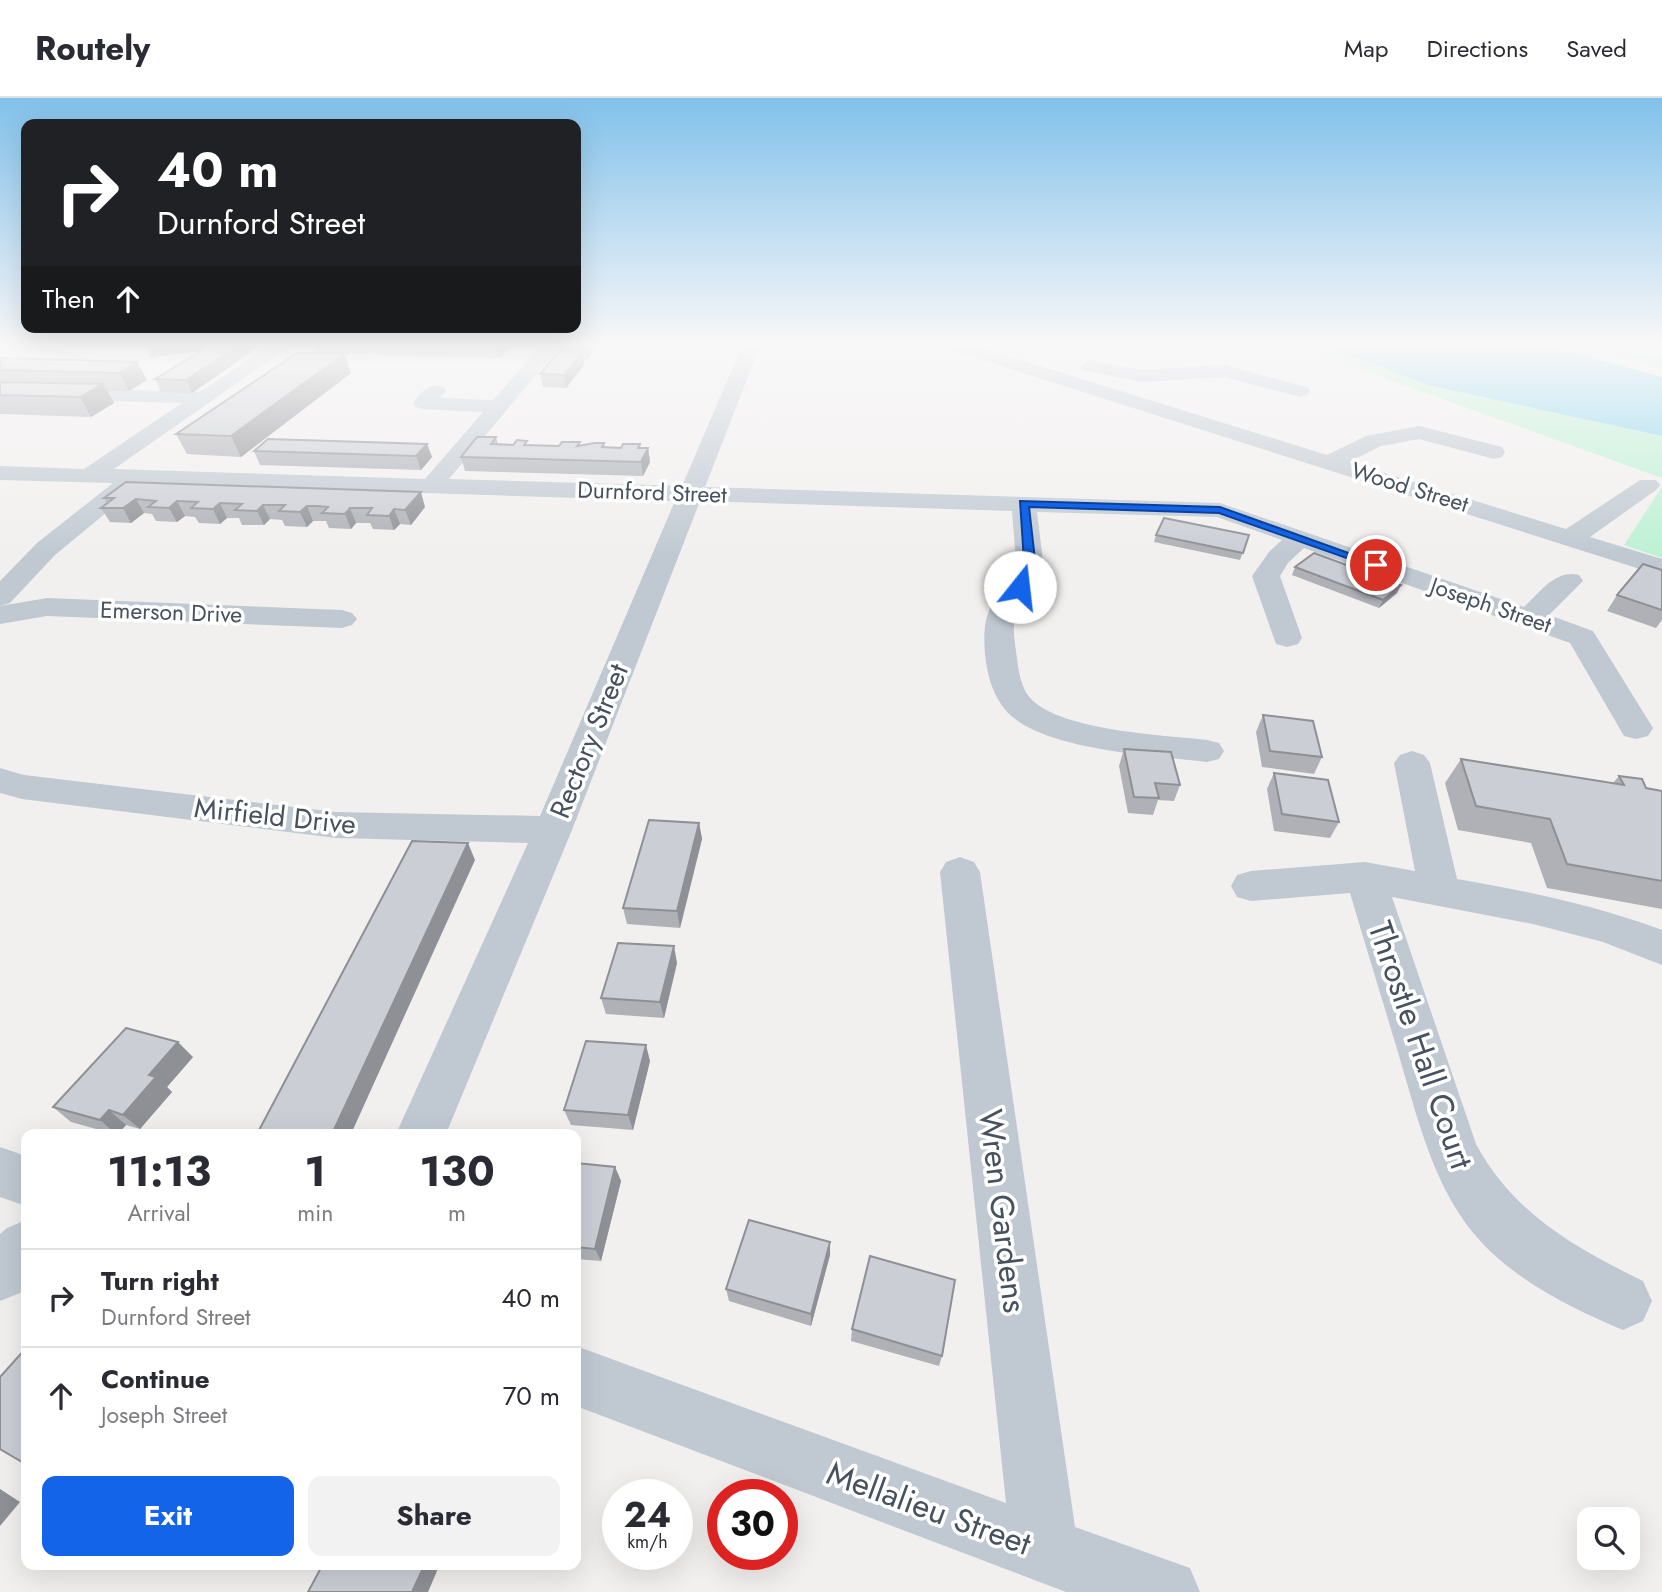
<!DOCTYPE html>
<style>
:root{--surface:#fff;--page:#f2f2f3;--text:#2b2b33;--muted:#7c7c81;--line:#e1e1e2;--accent:#1364e9}
body{margin:0;font-family:Jost,sans-serif;background:var(--page);color:var(--text);height:100vh;display:flex;flex-direction:column;font-size:26px;white-space:nowrap}
*{box-sizing:border-box;margin:0}
p{font-size:23px;color:var(--muted)}
.icon{flex:none;width:38px;height:38px;fill:none;stroke:currentColor;stroke-width:2;stroke-linecap:round;stroke-linejoin:round}
.map{position:relative;flex:1;overflow:hidden}
.sheet{position:absolute;left:21px;top:1031px;width:560px;height:441px;display:flex;flex-direction:column;background:var(--surface);border-radius:14px;box-shadow:0 7px 28px #0002}
.sheet>*{flex:none}
.top-card{position:absolute;left:21px;top:21px;width:560px;height:214px;border-radius:14px;box-shadow:0 7px 28px #0002;background:#202124;color:#fff;overflow:hidden}
.tools{position:absolute;left:1577px;top:1409px;display:grid;gap:14px}
.tools a{display:grid;place-items:center;width:63px;height:63px;border-radius:14px;background:var(--surface);box-shadow:0 7px 28px #0002;font-size:35px}
.speed{position:absolute;left:602px;top:1381px;display:flex;gap:14px;font-size:35px;font-weight:700;text-align:center}
.speed>*{display:grid;place-content:center;width:91px;height:91px;border-radius:50%;background:var(--surface);box-shadow:0 7px 28px #0002;line-height:1}
.speed small{font-size:18px;font-weight:400}
.speed .limit{border:10px solid #d22;background:#fff;color:#111}
.pin{position:absolute;display:grid;place-items:center;width:60px;height:60px;color:#fff;margin:-30px;border:4px solid #fff;border-radius:50%;box-shadow:0 2px 7px #0007}
.me{position:absolute;width:77px;margin:-38px;rotate:16deg;stroke-linejoin:round;filter:drop-shadow(0 0 5px #0008)}
.turn{display:flex;align-items:center;gap:24px;height:147px;padding:0 21px;font-size:32px}
.turn .icon{width:91px;height:91px;stroke-width:2.5}
.turn b{display:block;font-size:49px;line-height:60px}
.then{display:flex;align-items:center;height:66px;padding:0 21px;background:#0003;gap:14px;font-size:26px}
.eta{display:flex;justify-content:space-evenly;align-items:center;height:119px;text-align:center}
.eta b{font-size:42px;font-weight:700;line-height:49px}
.action{display:flex;gap:14px;margin-top:auto;padding:14px 21px}
.action a{flex:1;height:80px;border-radius:14px;background:var(--accent);color:#fff;font-size:28px;font-weight:700;line-height:80px;text-align:center}
.action a+a{background:var(--page);color:var(--text)}
ul{padding:0;list-style:none}
li{display:flex;align-items:center;gap:21px;height:98px;padding:0 21px;border-top:2px solid var(--line)}
li div{flex:1}
li b{display:block;font-size:26px}
li em{font-style:normal}
header{display:flex;align-items:center;gap:42px;box-sizing:border-box;height:98px;padding:0 35px;background:var(--surface);border-bottom:2px solid var(--line)}
header strong{font-size:33px}
nav{display:flex;gap:38px;margin-inline-start:auto;font-size:24px}
.map>svg:first-child{display:block}
.green{fill:#bdf1d4}
.water{fill:#88d4ef}
.lines{fill:none;stroke-linecap:round;stroke-linejoin:round}
.minor{fill:#c0c9d2;fill-rule:evenodd}
.wall{fill:#afb1b7}
.shaded-wall{fill:#8e9095}
.building{fill:#cbced5;stroke:#8e9095;stroke-width:2}
.route{fill:#1364e9;stroke:#0c4197;stroke-width:2}
.labels{text-anchor:middle;dominant-baseline:central;stroke-width:7;stroke-linejoin:round;paint-order:stroke}
.far-street-label{font-size:23px;fill:#47525e;stroke:#fff}
.street-label{font-size:28px;fill:#47525e;stroke:#fff}
.near-street-label{font-size:33px;fill:#47525e;stroke:#fff}
</style>
<header>
<strong>Routely</strong>
<nav><a>Map</a><a>Directions</a><a>Saved</a></nav>
</header>
<div class="map">
<svg width="1662" height="1494" viewBox="0 0 1662 1494">
<rect width="100%" height="100%" fill="#f2f0ef"/>
<g class="green">
<polygon points="1287,248 1324,248 1428,287 1662,338 1662,380 1309,253"/>
<polygon points="1581,248 1662,248 1662,271"/>
<polygon points="1662,389 1662,460 1624,447"/>
</g>
<polygon class="water" points="1324,248 1549,248 1662,279 1662,338 1428,287"/>
<g class="lines">
<g class="minor">
<path d="M269,248H290L114,371L425,381L483,314L423,311L416,309L413,305C420,294 430,285 443,289L446,293L440,300L493,302L541,248H560L449,381L682,388L742,248H760L705,389L1220,405L1524,509C1540,494 1556,471 1579,477L1583,483L1549,517L1593,533L1653,630L1648,638L1636,641L1624,638L1570,545L1304,450L1288,465L1280,478L1302,540L1298,546L1287,549L1276,546L1252,478L1269,454L1282,442L1217,419L1037,414L1045,479C1037,491 1023,499 1017,512C1011,526 1015,545 1017,560C1018,572 1021,586 1027,596C1052,633 1165,637 1207,642L1219,645L1224,653L1219,661L1207,664C1153,657 1047,653 1008,615C993,599 987,577 985,556C982,517 989,504 1017,477L1012,413L700,403L572,732L446,1036H396L528,745L336,740L22,701L0,695V670L24,677L336,714L540,718L675,403L141,386L55,457L10,505L0,508V483L37,445L113,385L0,382V368L84,371L182,305L0,300V288L200,294Z"/>
<polygon points="948,248 976,248 1327,357 1366,338 1419,328 1502,349 1505,354 1502,359 1494,361 1419,341 1381,348 1349,364 1566,431 1640,382 1656,382 1660,387 1656,392 1590,439 1662,461 1662,478 951,252"/>
<polygon points="1090,262 1141,272 1224,267 1307,289 1310,293 1307,297 1300,299 1224,279 1141,284 1083,272 1081,268"/>
<polygon points="47,500 342,512 352,515 357,521 352,527 342,530 47,518 0,526 0,508"/>
<path d="M1412,653L1424,657L1430,665L1457,781C1527,793 1595,807 1662,832V867L1603,844L1533,826L1392,799L1476,1046C1513,1115 1575,1150 1643,1183L1652,1203L1643,1223L1623,1232C1574,1211 1520,1185 1483,1146C1434,1094 1419,1024 1399,958C1383,904 1366,849 1350,795L1251,803L1237,799L1231,788L1237,777L1251,773L1365,764L1415,773L1394,665L1400,657Z"/>
<polygon points="960,759 974,764 980,774 1075,1429 1190,1470 1200,1494 1066,1494 576,1308 576,1248 1006,1405 940,774 946,764"/>
<polygon points="0,1049 26,1058 26,1108 0,1099"/>
<polygon points="26,1122 26,1188 20,1195 0,1203 0,1136 7,1130"/>
</g>
</g>
<g class="wall">
<polygon points="145,248 204,248 205,251 210,248 260,248 192,295 161,294 155,281 202,253 151,260"/>
<polygon points="315,248 511,248 500,260 379,257 378,255 323,256 351,275 241,359 187,356 176,336 318,255"/>
<polygon points="564,248 597,248 586,263 583,263 584,267 566,290 543,289 540,276 563,254 562,250"/>
<polygon points="0,260 137,264 147,282 129,293 107,293 114,305 91,319 0,316"/>
<polygon points="496,339 498,346 580,348 604,345 605,349 621,350 640,346 641,350 648,350 650,364 643,378 465,373 461,359"/>
<polygon points="427,346 432,359 421,372 260,367 254,353"/>
<polygon points="104,400 425,409 411,427 400,426 394,432 373,431 370,425 356,425 351,431 329,430 326,423 313,423 307,429 285,428 282,422 270,421 264,427 242,427 239,420 227,420 220,426 199,425 195,419 185,418 177,424 156,423 152,416 144,415 131,425 110,424 101,410 107,405"/>
<polygon points="1156,437 1249,437 1240,462 1154,444"/>
<polygon points="1295,469 1397,495 1379,510 1292,477"/>
<polygon points="1662,472 1662,522 1656,530 1607,513 1617,497"/>
<polygon points="1263,617 1322,659 1314,676 1262,669 1256,634"/>
<polygon points="1124,651 1180,687 1174,703 1158,702 1153,717 1128,715 1119,668"/>
<polygon points="1461,661 1613,685 1619,678 1646,690 1662,693 1662,811 1547,790 1531,745 1458,732 1445,685"/>
<polygon points="1274,675 1339,724 1330,740 1274,733 1267,691"/>
<polygon points="699,725 702,741 680,830 627,826 623,810"/>
<polygon points="677,865 664,920 606,916 601,900"/>
<polygon points="193,959 167,989 172,994 140,1031 126,1027 118,1036 114,1036 71,1024 53,1009"/>
<polygon points="650,963 633,1032 571,1027 564,1012"/>
<polygon points="576,1065 615,1069 621,1083 601,1163 576,1161"/>
<polygon points="830,1144 830,1157 811,1228 729,1203 726,1191"/>
<polygon points="852,1231 942,1258 939,1268 851,1243"/>
</g>
<g class="shaded-wall">
<polygon points="145,248 204,248 205,252 151,260"/>
<polygon points="237,248 260,248 192,295 186,282"/>
<polygon points="497,248 511,248 500,260"/>
<polygon points="586,248 597,248 586,263 584,251"/>
<polygon points="582,254 584,267 566,290 564,277"/>
<polygon points="344,256 351,275 241,359 231,338"/>
<polygon points="137,264 147,282 129,293 119,275"/>
<polygon points="103,286 114,305 91,319 80,299"/>
<polygon points="427,346 432,359 421,372 416,358"/>
<polygon points="648,350 650,364 643,378 641,364"/>
<polygon points="421,394 425,409 411,427 405,412"/>
<polygon points="136,401 144,415 131,425 123,410"/>
<polygon points="177,403 185,418 177,424 169,410"/>
<polygon points="220,405 227,420 220,426 213,411"/>
<polygon points="263,407 270,421 264,427 257,413"/>
<polygon points="307,408 313,423 307,429 300,414"/>
<polygon points="350,410 356,425 351,431 345,416"/>
<polygon points="394,411 400,426 394,432 389,418"/>
<polygon points="1401,487 1397,495 1379,510 1383,502"/>
<polygon points="699,725 702,741 680,830 677,813"/>
<polygon points="468,745 475,762 351,1036 332,1036"/>
<polygon points="674,848 677,865 664,920 660,904"/>
<polygon points="178,944 193,959 167,989 172,994 140,1031 123,1017 149,977"/>
<polygon points="646,947 650,963 633,1032 628,1017"/>
<polygon points="109,1012 126,1027 118,1036 116,1036 100,1022"/>
<polygon points="615,1069 621,1083 601,1163 595,1151"/>
<polygon points="830,1144 830,1157 811,1228 811,1216"/>
<polygon points="0,1391 20,1404 0,1428"/>
<polygon points="425,1466 440,1466 428,1494 412,1494"/>
</g>
<g class="building">
<polygon points="210,248 237,248 186,282 155,281"/>
<polygon points="564,248 586,248 584,251 562,250"/>
<polygon points="559,253 582,254 564,277 540,276"/>
<polygon points="297,255 344,256 231,338 176,336"/>
<polygon points="0,260 137,264 119,275 0,272"/>
<polygon points="0,284 103,286 80,299 0,297"/>
<polygon points="477,339 496,339 491,346 513,347 517,342 527,343 524,347 559,348 562,344 580,344 577,348 595,345 604,345 602,349 621,350 623,346 640,346 638,350 648,350 641,364 461,359"/>
<polygon points="268,341 427,346 416,358 254,353"/>
<polygon points="126,384 421,394 405,412 394,411 389,418 367,417 372,410 350,410 345,416 322,415 328,409 317,408 307,408 300,414 279,413 285,407 263,407 257,413 235,412 242,406 220,405 213,411 191,410 198,404 177,403 169,410 148,409 156,403 136,401 123,410 101,410 114,400 104,400"/>
<polygon points="1164,420 1249,437 1243,455 1156,437"/>
<polygon points="1314,455 1401,487 1383,502 1295,469"/>
<polygon points="1643,466 1662,472 1662,512 1617,497"/>
<polygon points="1263,617 1313,623 1322,659 1270,653"/>
<polygon points="1124,651 1171,654 1180,687 1155,685 1159,700 1134,699"/>
<polygon points="1461,661 1624,687 1619,678 1642,681 1646,690 1662,693 1662,783 1567,766 1550,721 1476,708"/>
<polygon points="1274,675 1328,682 1339,724 1282,716"/>
<polygon points="649,722 699,725 677,813 623,810"/>
<polygon points="412,743 468,745 332,1036 257,1036"/>
<polygon points="618,845 674,848 660,904 601,900"/>
<polygon points="126,930 178,944 149,977 156,979 123,1017 109,1012 100,1022 53,1009"/>
<polygon points="586,943 646,947 628,1017 564,1012"/>
<polygon points="576,1065 615,1069 595,1151 576,1149"/>
<polygon points="749,1122 830,1144 811,1216 726,1191"/>
<polygon points="870,1158 955,1182 942,1258 852,1231"/>
<polygon points="26,1250 26,1359 22,1364 0,1351 0,1279"/>
<polygon points="323,1466 425,1466 412,1494 308,1494"/>
</g>
<linearGradient id="sky" x2="0" y2="1"><stop stop-color="#81c1eb"/><stop offset="0.54" stop-color="#f9f8f8"/><stop offset="1" stop-color="#f9f8f8" stop-opacity="0"/></linearGradient>
<rect width="1662" height="457" fill="url(#sky)"/>
<polygon class="route" points="1020,403 1220,409 1382,467 1372,469 1219,415 1029,409 1037,479 1020,493 1015,489 1025,478"/>
<g class="labels">
<g class="far-street-label">
<text transform="translate(1410 389) rotate(17)">Wood Street</text>
<text transform="translate(652 394) rotate(2)">Durnford Street</text>
<text transform="translate(1491 507) rotate(19)">Joseph Street</text>
<text transform="translate(171 514) rotate(2)">Emerson Drive</text>
</g>
<g class="street-label">
<text transform="translate(589 643) rotate(-68)">Rectory Street</text>
<text transform="translate(275 718) rotate(6)">Mirfield Drive</text>
</g>
<g class="near-street-label">
<text transform="translate(1421 947) rotate(71)">Throstle Hall Court</text>
<text transform="translate(1003 1113) rotate(83)">Wren Gardens</text>
<text transform="translate(929 1410) rotate(20)">Mellalieu Street</text>
</g>
</g>
</svg>
<div class="tools">
<a><svg class="icon" aria-label="search" viewBox="0 0 24 24"><circle cx="10" cy="10" r="6"/><path d="M15 15l6 6"/></svg></a>
</div>
<div class="speed"><div>24<small>km/h</small></div><div class="limit">30</div></div>
<div class="pin" style="left:1376px;top:467px;background:#d93025"><svg class="icon" aria-label="arrive" viewBox="0 0 24 24"><path d="M6 21V4h12l-3 4 3 4H6"/></svg></div>
<svg class="me" style="left:1020px;top:489px" viewBox="-20 -20 40 40"><circle r="19" fill="#fff"/><path d="M0-13L10 11 0 6-10 11z" fill="#1364e9"/></svg>
<div class="top-card">
<div class="turn"><svg class="icon" aria-label="right" viewBox="0 0 24 24"><path d="M7 20v-9h11M14 6l5 5-5 5"/></svg><div><b>40 m</b>Durnford Street</div></div>
<div class="then">Then<svg class="icon" aria-label="ahead" viewBox="0 0 24 24"><path d="M12 20V5M6 11l6-6 6 6"/></svg></div>
</div>
<section class="sheet">
<div class="eta">
<div><b>11:13</b><p>Arrival</p></div>
<div><b>1</b><p>min</p></div>
<div><b>130</b><p>m</p></div>
</div>
<ul>
<li><svg class="icon" aria-label="right" viewBox="0 0 24 24"><path d="M7 20v-9h11M14 6l5 5-5 5"/></svg><div><b>Turn right</b><p>Durnford Street</p></div><em>40 m</em></li>
<li><svg class="icon" aria-label="ahead" viewBox="0 0 24 24"><path d="M12 20V5M6 11l6-6 6 6"/></svg><div><b>Continue</b><p>Joseph Street</p></div><em>70 m</em></li>
</ul>
<div class="action"><a>Exit</a><a>Share</a></div>
</section>
</div>
